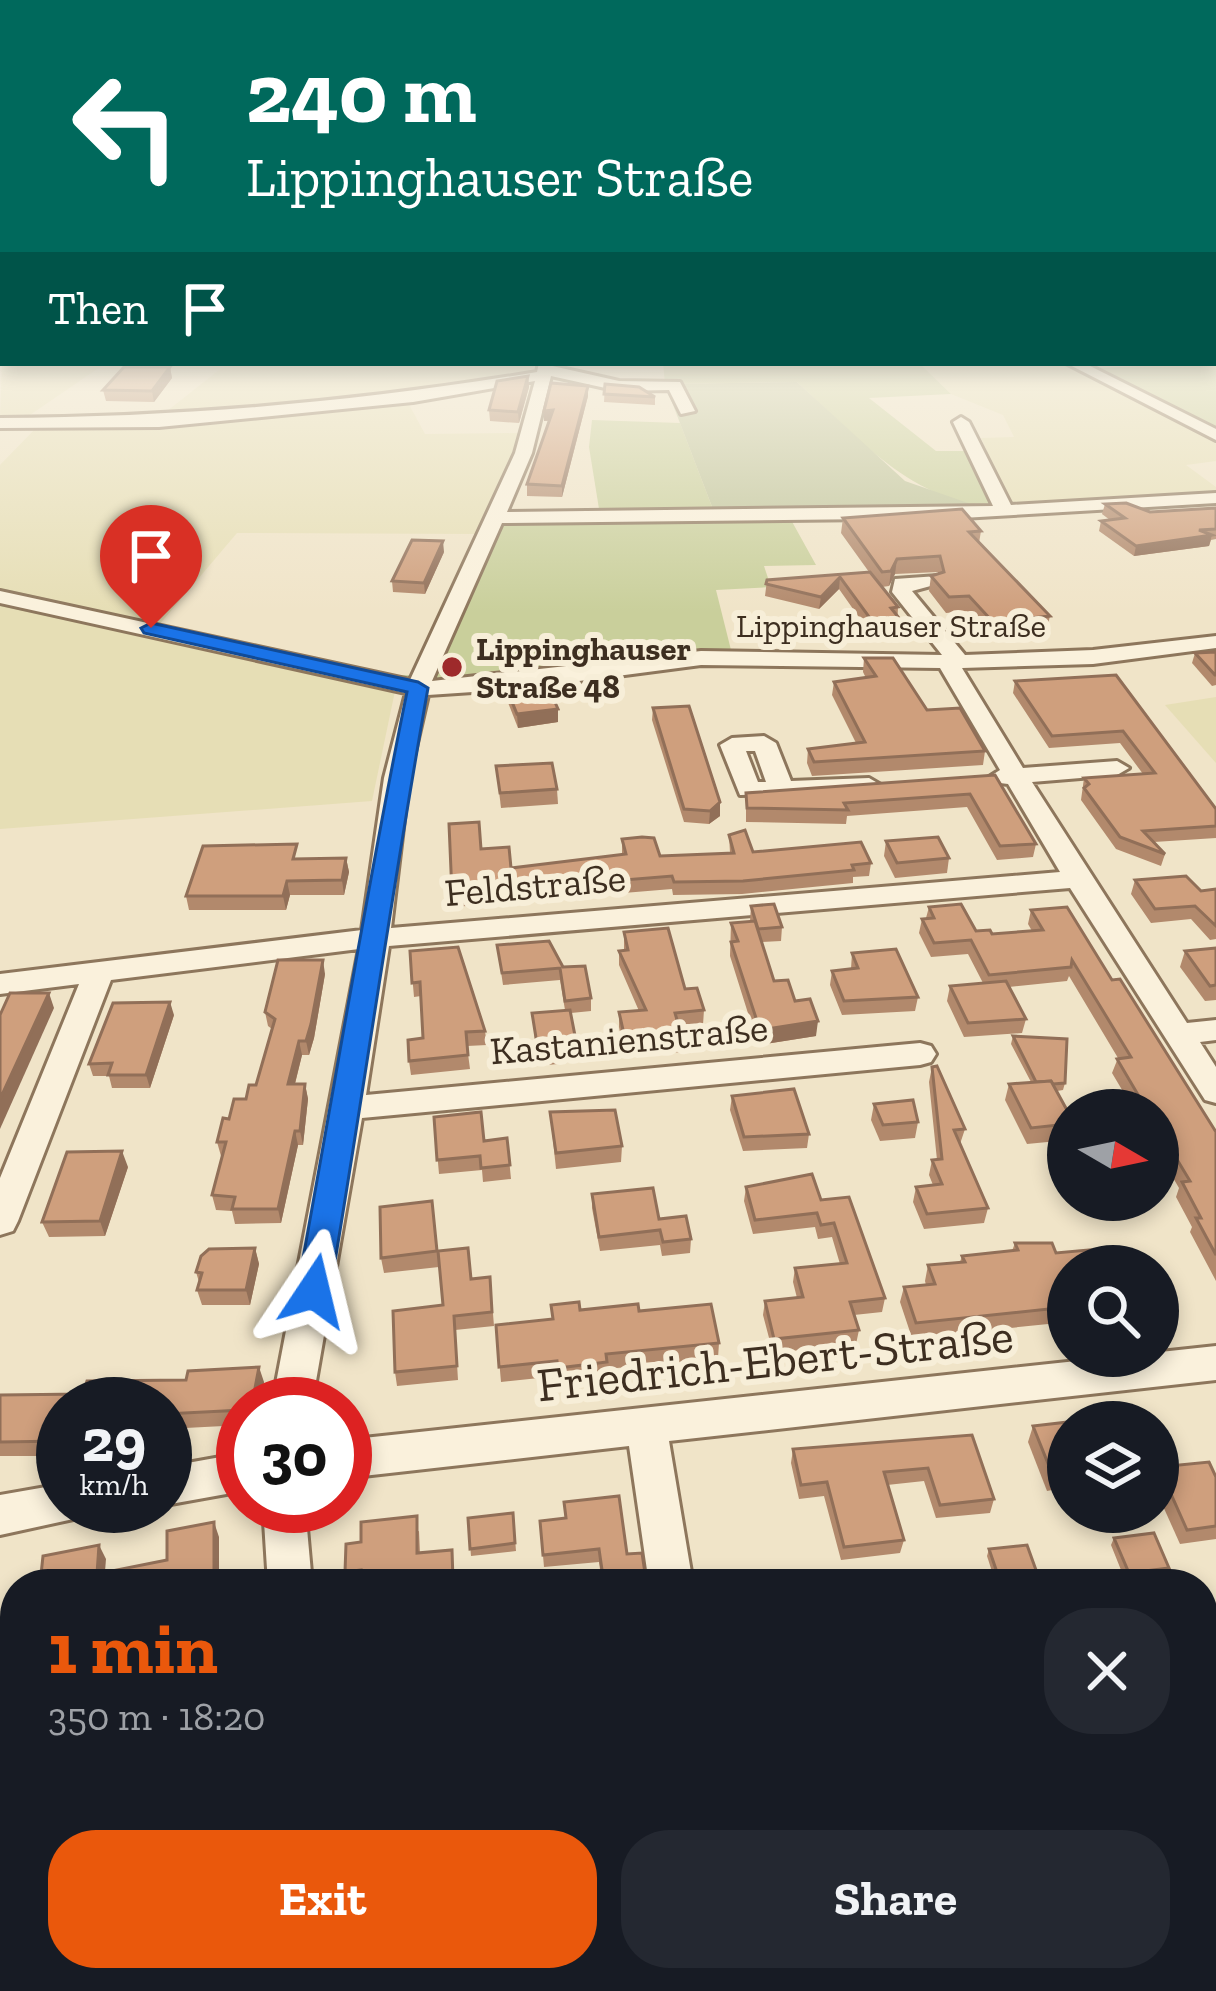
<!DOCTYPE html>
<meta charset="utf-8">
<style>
:root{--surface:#171b24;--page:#242831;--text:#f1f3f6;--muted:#9ea1a6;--accent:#ea580c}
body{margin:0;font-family:"Zilla Slab",serif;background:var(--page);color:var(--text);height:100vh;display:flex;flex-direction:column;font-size:45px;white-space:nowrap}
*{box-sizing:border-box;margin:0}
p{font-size:39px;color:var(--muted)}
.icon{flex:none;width:66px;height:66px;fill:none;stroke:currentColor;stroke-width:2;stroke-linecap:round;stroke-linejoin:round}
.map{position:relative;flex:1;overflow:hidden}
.sheet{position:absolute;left:0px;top:1569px;width:1218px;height:423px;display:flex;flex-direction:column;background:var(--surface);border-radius:48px 48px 0 0;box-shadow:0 6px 18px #0003}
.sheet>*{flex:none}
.hud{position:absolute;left:0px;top:0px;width:1218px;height:366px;box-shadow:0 6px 18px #0003;background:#00695c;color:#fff;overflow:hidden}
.needle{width:78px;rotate:99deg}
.buttons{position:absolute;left:1047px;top:1089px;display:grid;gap:24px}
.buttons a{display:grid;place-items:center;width:132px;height:132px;border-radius:50%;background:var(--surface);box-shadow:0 6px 18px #0003;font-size:60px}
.speed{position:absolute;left:36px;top:1377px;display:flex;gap:24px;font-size:60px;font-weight:700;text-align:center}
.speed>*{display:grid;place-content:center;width:156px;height:156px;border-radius:50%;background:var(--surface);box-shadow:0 6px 18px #0003;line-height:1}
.speed small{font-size:30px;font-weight:400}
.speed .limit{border:18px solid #d22;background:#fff;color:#111}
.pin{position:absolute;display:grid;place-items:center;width:102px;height:102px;color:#fff;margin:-123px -51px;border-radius:50% 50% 50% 0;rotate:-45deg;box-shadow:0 0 12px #0007}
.pin .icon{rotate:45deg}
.me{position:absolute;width:132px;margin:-66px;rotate:10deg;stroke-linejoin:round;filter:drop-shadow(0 0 9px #0008)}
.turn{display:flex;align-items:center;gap:42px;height:252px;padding:0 48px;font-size:54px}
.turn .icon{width:156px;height:156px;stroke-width:2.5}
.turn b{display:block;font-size:84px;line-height:102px}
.then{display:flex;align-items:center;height:114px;padding:0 48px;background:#0003;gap:24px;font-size:45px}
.round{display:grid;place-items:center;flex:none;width:126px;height:126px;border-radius:48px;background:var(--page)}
.head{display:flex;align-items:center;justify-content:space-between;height:204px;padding:0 48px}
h1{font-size:72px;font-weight:800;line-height:90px;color:var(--accent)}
.cta{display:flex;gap:24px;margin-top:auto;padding:24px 48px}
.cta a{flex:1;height:138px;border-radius:48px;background:var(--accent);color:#fff;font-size:48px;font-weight:800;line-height:138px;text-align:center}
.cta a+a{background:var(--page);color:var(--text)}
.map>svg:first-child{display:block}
.farmland{fill:#e6deb5}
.green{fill:#c9cf9b}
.cemetery{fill:#bfc49a}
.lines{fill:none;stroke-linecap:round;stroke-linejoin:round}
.minor-casing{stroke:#8d765c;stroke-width:6}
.minor{fill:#faf1dc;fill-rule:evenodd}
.wall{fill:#b2896c}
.shaded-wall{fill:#916f58}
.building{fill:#cf9f7d;stroke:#916f58;stroke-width:3}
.route{fill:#1a73e8;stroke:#114b97;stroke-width:3}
.poi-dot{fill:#9e2a2b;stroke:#f7eed8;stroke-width:4.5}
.labels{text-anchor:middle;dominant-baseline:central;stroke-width:12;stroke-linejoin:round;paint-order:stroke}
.far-street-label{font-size:33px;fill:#3d2e20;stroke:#f7eed8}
.far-poi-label{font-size:33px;font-weight:bold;fill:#3d2e20;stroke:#f7eed8;text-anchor:start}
.street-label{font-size:39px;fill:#3d2e20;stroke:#f7eed8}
.near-street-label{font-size:48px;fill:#3d2e20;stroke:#f7eed8}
</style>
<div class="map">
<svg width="1216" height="1991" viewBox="0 0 1216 1991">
<rect width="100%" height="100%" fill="#f0e4c8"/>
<g class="farmland">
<polygon points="3,334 3,363 106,363 24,419 0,419"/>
<polygon points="122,363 538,363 524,374 471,385 157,419 219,370 118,366"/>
<polygon points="919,363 1060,363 1216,439 1216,461 1186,465 1216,487 1216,496 1024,508 1012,504 981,438 1014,437 1003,415 951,394"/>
<polygon points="406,399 425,434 522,433 478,534 237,533 159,625 0,588 0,465 39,425"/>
<polygon points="0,606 395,691 372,801 0,829"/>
<polygon points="1216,697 1216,763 1165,705"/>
</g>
<g class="green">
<polygon points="1216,357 1216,429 1096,368 1215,363"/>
<path d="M663,363H919L951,394L869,398L936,451H987L1012,504L1024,508C921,514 867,446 797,382L665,384Z"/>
<polygon points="592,420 680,423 714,512 600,515 589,447"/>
<polygon points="790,518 816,565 764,566 771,587 716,590 731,650 466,682 428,680 499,523"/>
<polygon points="0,588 391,675 410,675 395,691 0,606"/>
</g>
<polygon class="cemetery" points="797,382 905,481 988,510 714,512 665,384"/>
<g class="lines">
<g class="minor-casing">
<g id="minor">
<path d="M539,363L619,381L680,382L695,411L681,414L669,390L619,391L551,376L532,453L507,512L993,506L953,422L961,417L969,422L1011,505L1216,493V503L962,518L502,523L432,681L701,651L942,655L892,592L895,579L938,576V584L912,591L965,655L1093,650L1216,636V648L1093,664L962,668L1023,768L1117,761L1129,768L1117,775L1032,782L1187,1023L1216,1020V1040L1200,1042L1216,1067V1103L1205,1100L1070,888L389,946L366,1095L920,1043L931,1046L936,1054L931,1062L920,1065L362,1118L312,1404H272L359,949L111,980L18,1221L13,1231L0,1235V1178L79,984L0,994V974L362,930L384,778L406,693L0,603V591L410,680L515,453L535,381L413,402L159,427L0,428V418C184,417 356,402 537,372ZM701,665L940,668L1000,770L989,777L992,782L1008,784L1060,872L391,928L409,778L428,695L518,689Z"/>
<polygon points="1066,363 1084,363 1216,429 1216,440"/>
<path d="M764,736L776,743L791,781L869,778L881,785L869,792L740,795L720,745L732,738ZM746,751H755L766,782H758Z"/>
<polygon points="1216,1346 1216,1380 669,1441 693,1584 649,1584 629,1446 345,1478 345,1440"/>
<polygon points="243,1453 243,1491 165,1505 165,1467"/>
<polygon points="63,1484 63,1506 83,1506 78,1518 0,1535 0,1495"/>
<polygon points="263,1506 305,1506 312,1584 268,1584"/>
<polygon points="294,1977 348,1977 349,1991 295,1991"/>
</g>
</g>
<use href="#minor" class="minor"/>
</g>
<g class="wall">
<polygon points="170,367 172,378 154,402 106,401 103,390"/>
<polygon points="528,376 529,387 519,423 490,421 489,410"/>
<polygon points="605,384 655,397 655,405 604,402"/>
<polygon points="588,386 588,396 562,497 527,496 527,484 549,421 544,421 544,411"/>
<polygon points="1105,504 1150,512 1216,508 1216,539 1211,540 1209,546 1134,556 1099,531 1101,521 1110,520 1102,514"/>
<polygon points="843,518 981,531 979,543 1050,616 1046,632 990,638 967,611 946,613 929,591 931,576 938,574 938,572 895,574 889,586 882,587 898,607 897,630 870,633 839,589 819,609 765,596 767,580 869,572 841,533"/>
<polygon points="444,552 425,594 393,592 392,581"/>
<polygon points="1216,652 1216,685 1212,686 1192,663 1195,653"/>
<polygon points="864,658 927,710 985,751 983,765 812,776 807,763 808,749 856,743 832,695 834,682 866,678 863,672"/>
<polygon points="1116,675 1216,809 1216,838 1154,842 1165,854 1161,866 1116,849 1081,800 1084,778 1143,774 1120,743 1049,748 1013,693 1015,681"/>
<polygon points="506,687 558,709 558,722 518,728 507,700"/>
<polygon points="653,708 720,802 720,816 709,824 684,822 652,720"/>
<polygon points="496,766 557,789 558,804 501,808"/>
<polygon points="995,775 1036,844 1033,857 997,860 967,807 847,816 846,824 746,822 746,793"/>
<polygon points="729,835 753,852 871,863 869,876 853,877 853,883 742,894 673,895 672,889 454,907 452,894 481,849 511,868 622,854 622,839 660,856 730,853"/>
<polygon points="886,841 949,858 947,873 895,878 884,856"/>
<polygon points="346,858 349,872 344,895 290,895 286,910 189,910 186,896 299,859"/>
<polygon points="1135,880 1201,891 1216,889 1216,939 1210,940 1191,919 1151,923 1131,894"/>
<polygon points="751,906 782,927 781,941 762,942 774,981 795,1001 816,1036 758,1045 730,956 731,923 750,921"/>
<polygon points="929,907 976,931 992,934 1032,931 1028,924 1031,910 1112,980 1216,1132 1216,1281 1190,1232 1192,1227 1176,1197 1179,1188 1158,1152 1158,1110 1134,1110 1112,1073 1118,1058 1069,976 1067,981 1009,987 1026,1019 1022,1033 964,1037 947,1001 950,986 983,983 968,954 931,957 919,933 922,919 926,918"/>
<polygon points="624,932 685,989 704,1010 703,1025 679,1027 682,1037 681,1052 625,1058 619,1027 619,1012 639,1011 619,965 619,951 624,950"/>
<polygon points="497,945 563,967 591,998 591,1011 571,1013 577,1046 577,1062 538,1066 532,1013 565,1010 560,980 503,985"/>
<polygon points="1216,948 1216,1000 1205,1001 1180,967 1185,951"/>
<polygon points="410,951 485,1031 487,1045 467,1046 470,1069 411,1075 409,1061 423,1038 421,996 414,997"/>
<polygon points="852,953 918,997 915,1011 842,1015 830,985 832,971 851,969"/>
<polygon points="325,974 314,1038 309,1055 302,1055 295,1084 305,1084 308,1099 303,1145 298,1145 281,1223 235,1224 232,1211 216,1210 212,1195 222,1156 221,1156 217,1142 229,1119 256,1085 272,1029 268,1026 265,1012"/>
<polygon points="174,1015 150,1088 112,1088 109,1076 93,1076 89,1064"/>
<polygon points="1013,1036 1065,1083 1063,1090 1057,1091 1068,1112 1068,1140 1027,1144 1005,1100 1009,1084 1031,1082 1011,1044"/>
<polygon points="932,1067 965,1129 960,1144 988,1208 984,1223 924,1229 913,1202 916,1187 933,1185 929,1175 932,1160 937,1160 929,1082"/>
<polygon points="732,1096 809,1134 807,1148 743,1151 730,1110"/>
<polygon points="874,1104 918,1122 915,1138 880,1141 871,1120"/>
<polygon points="550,1112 622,1146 621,1162 556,1169"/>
<polygon points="434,1117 484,1141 507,1138 511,1179 483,1182 482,1170 439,1174"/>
<polygon points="128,1167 105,1236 49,1237 42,1222"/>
<polygon points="746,1187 821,1200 885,1298 882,1312 854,1315 859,1330 856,1344 773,1353 763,1315 765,1301 797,1298 793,1282 795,1268 840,1264 832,1237 818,1239 815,1227 753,1234 744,1201"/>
<polygon points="592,1194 659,1219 691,1239 690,1253 662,1256 660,1245 600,1251 592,1208"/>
<polygon points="432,1201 439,1267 384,1273 381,1258"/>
<polygon points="1015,1243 1056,1253 1068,1266 1068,1322 912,1338 900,1302 904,1287 926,1285 925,1281 928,1265 960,1262 962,1256 1012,1251"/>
<polygon points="255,1248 259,1264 250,1305 202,1305 197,1290 199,1282 196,1272"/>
<polygon points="490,1277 494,1326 455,1330 458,1380 397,1386 395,1372 443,1305 471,1279"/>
<polygon points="580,1310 639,1311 719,1343 718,1358 607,1369 607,1377 559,1383 558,1376 501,1382 496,1325 552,1319"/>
<polygon points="264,1382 259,1404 243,1404 243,1425 166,1429 165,1434 165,1404 63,1404 63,1456 0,1456 0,1395 83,1394"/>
<polygon points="1068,1422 1068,1487 1047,1491 1028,1442 1033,1426"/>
<polygon points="972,1435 994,1499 990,1513 936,1518 924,1481 887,1485 904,1540 900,1553 841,1560 824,1496 799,1499 791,1463 793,1449"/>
<polygon points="1159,1467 1216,1477 1216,1539 1180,1544 1158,1495"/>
<polygon points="564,1502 627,1554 645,1573 651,1584 602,1584 599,1562 544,1567 540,1521 565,1518"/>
<polygon points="513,1513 516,1551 471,1556 468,1518"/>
<polygon points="419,1531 420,1553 452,1550 455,1584 348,1584 345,1572 361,1542"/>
<polygon points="1114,1538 1169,1568 1165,1575 1125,1580 1111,1545"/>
<polygon points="989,1549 1041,1584 996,1584 987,1556"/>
<polygon points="1216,1861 1216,1926 1203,1927 1203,1862"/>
</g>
<g class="shaded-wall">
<polygon points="170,367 172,378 154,402 152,391"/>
<polygon points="528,376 529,387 519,423 518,412"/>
<polygon points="588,386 588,396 562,497 562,486"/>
<polygon points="553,410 553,420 544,421 544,411"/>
<polygon points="1212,535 1209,546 1134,556 1136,546"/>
<polygon points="443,541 444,552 425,594 424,583"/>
<polygon points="897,559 895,574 889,586 891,571"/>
<polygon points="840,577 839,589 819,609 821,597"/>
<polygon points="558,709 558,722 518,728 517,714"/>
<polygon points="720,802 720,816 709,824 710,811"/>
<polygon points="346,858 349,872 344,895 342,880"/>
<polygon points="287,881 290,895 286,910 283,896"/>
<polygon points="323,960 325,974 314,1038 309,1055 306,1041"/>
<polygon points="49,993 54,1008 0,1129 0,1099"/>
<polygon points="170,1002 174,1015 150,1088 146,1075"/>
<polygon points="818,1021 816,1036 758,1045 760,1030"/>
<polygon points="299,1041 302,1055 291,1099 288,1084"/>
<polygon points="305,1084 308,1099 303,1145 300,1131"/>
<polygon points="295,1131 298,1145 281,1223 278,1209"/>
<polygon points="122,1151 128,1167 105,1236 100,1221"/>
<polygon points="255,1248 259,1264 250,1305 246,1290"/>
<polygon points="259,1367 264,1382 259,1404 252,1404"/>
<polygon points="214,1522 219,1537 219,1584 214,1584"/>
<polygon points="99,1545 106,1559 104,1584 97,1574"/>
<polygon points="2,1607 9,1618 2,1685 0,1685 0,1628"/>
<polygon points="148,1977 200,1977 146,1990 138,1979"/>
</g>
<g class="building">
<polygon points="124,367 170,367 152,391 103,390"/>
<polygon points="528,376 518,412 489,410 497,381"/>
<polygon points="551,383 588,386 562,486 527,484 553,410 544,411"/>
<polygon points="605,384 639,387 655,397 604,394"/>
<polygon points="1126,503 1150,512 1216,508 1216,529 1199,530 1212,535 1136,546 1101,521 1125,518 1105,504"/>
<polygon points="962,509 981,531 969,532 1050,616 993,622 969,596 949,597 931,576 944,572 940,556 897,559 891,571 882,572 843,518"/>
<polygon points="412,540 443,541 424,583 392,581"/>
<polygon points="870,572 898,607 891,608 899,618 872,621 840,577 821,597 766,584 767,580"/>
<polygon points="1216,652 1216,675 1215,675 1195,653"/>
<polygon points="864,658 893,658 927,710 960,708 985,751 814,762 808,749 865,742 834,682 876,676"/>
<polygon points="1116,675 1216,809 1216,826 1143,831 1165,854 1120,837 1084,788 1089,784 1084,778 1155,773 1123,731 1052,736 1015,681"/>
<polygon points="546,682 558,709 517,714 506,687"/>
<polygon points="689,706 720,802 710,811 684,809 653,708"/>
<polygon points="552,763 557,789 500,793 496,766"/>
<polygon points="995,775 1036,844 1000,846 970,794 844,803 848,810 747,808 746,793"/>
<polygon points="479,822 481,849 509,847 511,868 626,854 622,839 642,837 654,838 660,856 734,853 729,835 745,830 753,852 861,842 871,863 852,865 854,870 743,881 674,882 672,876 452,894 449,824"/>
<polygon points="938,837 949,858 897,863 886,841"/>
<polygon points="297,844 293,859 346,858 342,880 287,881 283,896 186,896 203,846"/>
<polygon points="1186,876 1201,891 1216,889 1216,926 1195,906 1155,909 1135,880"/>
<polygon points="774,904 782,927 758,929 751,906"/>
<polygon points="961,904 976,931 990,930 992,934 1043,930 1031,910 1067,907 1112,980 1120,979 1216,1132 1216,1255 1196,1218 1201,1218 1182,1182 1190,1181 1158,1128 1158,1110 1147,1110 1117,1059 1131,1057 1072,960 1071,967 989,975 971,940 934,943 922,919 934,918 929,907"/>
<polygon points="755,921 774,981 788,980 795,1001 810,999 818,1021 760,1030 731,942 738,941 731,923"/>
<polygon points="668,928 685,989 697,988 704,1010 675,1013 682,1037 626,1043 619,1012 646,1010 619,951 628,950 624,932"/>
<polygon points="549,941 563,967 585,966 591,998 565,1001 560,968 502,973 497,945"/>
<polygon points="458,947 485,1031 466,1032 468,1055 409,1061 408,1040 423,1038 420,982 412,983 410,951"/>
<polygon points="1216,948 1216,985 1210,986 1185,951"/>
<polygon points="896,949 918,997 844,1001 832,971 858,968 852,953"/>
<polygon points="278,960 323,960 311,1024 306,1041 299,1041 288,1084 305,1084 300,1131 295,1131 278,1209 232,1209 235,1197 212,1195 226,1142 217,1142 223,1118 229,1119 234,1099 246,1099 249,1085 256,1085 275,1019 265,1012"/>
<polygon points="1006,981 1026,1019 968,1023 950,986"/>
<polygon points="10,993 49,993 0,1099 0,1015"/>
<polygon points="170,1002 146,1075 108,1075 112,1063 89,1064 113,1003"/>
<polygon points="570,1010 577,1046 538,1050 532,1013"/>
<polygon points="1013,1036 1067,1039 1065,1083 1053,1084 1051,1081 1036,1082"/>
<polygon points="937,1066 965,1129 954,1130 988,1208 927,1214 916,1187 942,1184 932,1160 942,1159 932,1067"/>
<polygon points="1051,1081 1068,1112 1068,1124 1031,1128 1009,1084"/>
<polygon points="794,1089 809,1134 744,1137 732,1096"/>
<polygon points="913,1100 918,1122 883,1125 874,1104"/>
<polygon points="615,1110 622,1146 556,1153 550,1112"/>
<polygon points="481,1112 484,1141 507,1138 510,1165 481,1168 480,1156 437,1160 434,1117"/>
<polygon points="122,1151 100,1221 42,1222 67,1152"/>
<polygon points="812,1174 821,1200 849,1197 885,1298 850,1302 859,1330 774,1339 765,1301 803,1297 795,1268 847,1263 834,1223 821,1225 817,1213 755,1220 746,1187"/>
<polygon points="653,1188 659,1219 686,1216 691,1239 663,1242 660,1230 599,1237 592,1194"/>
<polygon points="432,1201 437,1251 381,1258 380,1207"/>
<polygon points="1015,1243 1052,1243 1056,1253 1099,1249 1108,1266 1068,1266 1068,1307 916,1323 904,1287 935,1284 928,1265 965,1262 962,1256 1018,1250"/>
<polygon points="255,1248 246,1290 197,1290 202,1273 196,1272 201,1256 209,1249"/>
<polygon points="468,1248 471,1279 490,1277 492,1312 454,1316 457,1366 395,1372 393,1311 443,1305 438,1251"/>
<polygon points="579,1302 580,1310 638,1304 639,1311 711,1304 719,1343 606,1354 607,1362 558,1368 557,1361 499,1367 496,1325 553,1319 551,1305"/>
<polygon points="259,1367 252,1404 243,1404 243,1410 165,1414 165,1404 63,1404 63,1441 0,1442 0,1395 83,1394 87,1381 186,1380 188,1371"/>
<polygon points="1068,1422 1068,1473 1053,1476 1033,1426"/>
<polygon points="972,1435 994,1499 940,1505 928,1468 884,1472 904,1540 844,1547 827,1482 801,1485 793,1449"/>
<polygon points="1209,1462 1216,1477 1216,1526 1187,1530 1159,1467"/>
<polygon points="619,1496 627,1554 642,1553 645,1573 651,1584 604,1584 599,1549 543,1555 540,1521 566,1518 564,1502"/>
<polygon points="513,1513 515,1543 470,1549 468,1518"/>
<polygon points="417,1516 417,1553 452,1550 453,1581 429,1584 360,1584 361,1570 345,1572 346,1544 361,1542 361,1522"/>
<polygon points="214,1522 214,1584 40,1584 43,1556 99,1545 97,1574 167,1560 167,1531"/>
<polygon points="1154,1533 1169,1568 1129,1573 1114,1538"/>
<polygon points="1027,1545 1041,1584 1001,1584 989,1549"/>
<polygon points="918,1571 922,1584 898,1584 895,1573"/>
<polygon points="1216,1861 1216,1916 1206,1917 1203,1908 1203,1862"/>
<polygon points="413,1977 534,1977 535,1990 413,1991"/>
</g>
<linearGradient id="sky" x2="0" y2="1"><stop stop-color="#8fbad6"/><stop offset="0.54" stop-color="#f8f3e6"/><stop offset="1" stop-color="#f8f3e6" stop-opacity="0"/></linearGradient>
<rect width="1216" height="613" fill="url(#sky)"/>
<path class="route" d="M151,623L418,682L428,688C392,889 364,1090 330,1291L325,1300L314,1304L302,1300L297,1291C334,1091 366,891 407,692L144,633L141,628Z"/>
<circle class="poi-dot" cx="452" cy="667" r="12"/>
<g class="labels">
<g class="far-street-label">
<text x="891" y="625">Lippinghauser Straße</text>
</g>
<g class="far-poi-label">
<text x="476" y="648">Lippinghauser<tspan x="476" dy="38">Straße 48</tspan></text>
</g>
<g class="street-label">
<text transform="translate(535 885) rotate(-5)">Feldstraße</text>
<text transform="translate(629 1039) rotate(-5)">Kastanienstraße</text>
</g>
<g class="near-street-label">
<text transform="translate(775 1360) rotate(-6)">Friedrich-Ebert-Straße</text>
</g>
</g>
</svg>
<div class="buttons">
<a><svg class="needle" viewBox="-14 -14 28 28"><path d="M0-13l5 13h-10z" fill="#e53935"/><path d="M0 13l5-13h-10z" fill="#9ea1a6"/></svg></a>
<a><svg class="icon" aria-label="search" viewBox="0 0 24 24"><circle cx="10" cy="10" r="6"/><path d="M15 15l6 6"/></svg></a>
<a><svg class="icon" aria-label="layers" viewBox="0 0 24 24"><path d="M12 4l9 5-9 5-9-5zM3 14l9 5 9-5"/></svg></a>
</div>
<div class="speed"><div>29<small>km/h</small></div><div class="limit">30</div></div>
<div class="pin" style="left:151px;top:628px;background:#d93025"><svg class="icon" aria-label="arrive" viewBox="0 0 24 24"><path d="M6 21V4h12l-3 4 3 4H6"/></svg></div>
<svg class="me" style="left:314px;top:1291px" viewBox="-20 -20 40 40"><path d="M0-17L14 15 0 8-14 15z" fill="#1a73e8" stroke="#fff" stroke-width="4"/></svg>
<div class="hud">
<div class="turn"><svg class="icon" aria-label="left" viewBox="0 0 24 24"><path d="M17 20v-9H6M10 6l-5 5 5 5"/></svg><div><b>240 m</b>Lippinghauser Straße</div></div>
<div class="then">Then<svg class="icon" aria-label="arrive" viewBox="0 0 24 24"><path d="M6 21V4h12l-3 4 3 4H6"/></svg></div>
</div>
<section class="sheet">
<div class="head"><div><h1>1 min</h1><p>350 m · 18:20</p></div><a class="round"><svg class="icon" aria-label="close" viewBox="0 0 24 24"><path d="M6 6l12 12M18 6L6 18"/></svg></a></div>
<div class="cta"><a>Exit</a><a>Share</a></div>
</section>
</div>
